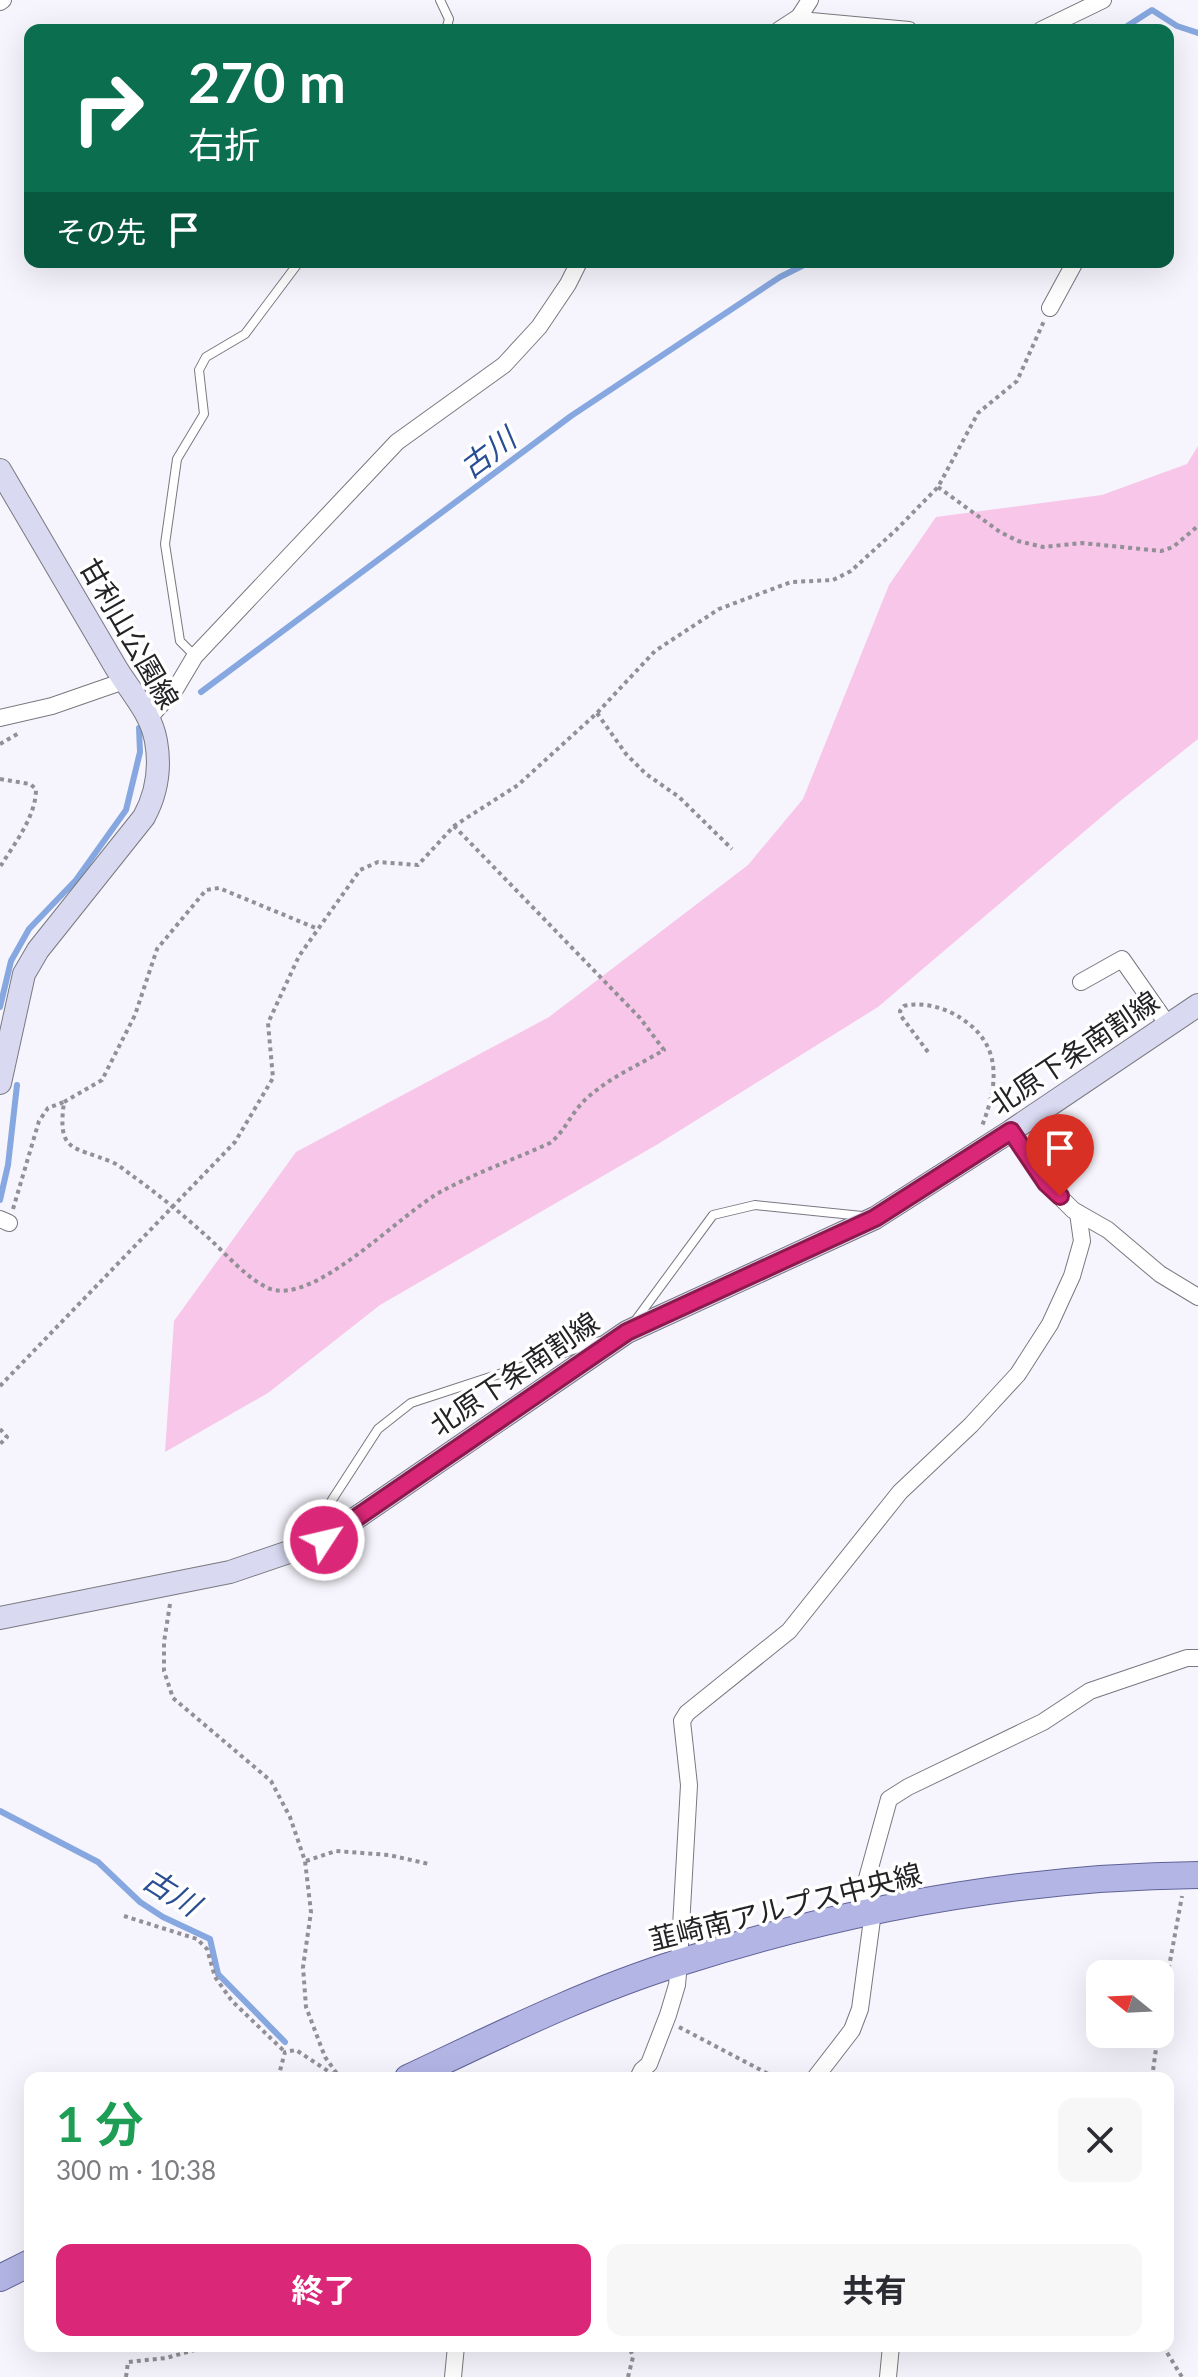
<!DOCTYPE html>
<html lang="ja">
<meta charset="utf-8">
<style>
:root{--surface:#fff;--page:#f7f7f7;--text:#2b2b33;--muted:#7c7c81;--accent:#db2777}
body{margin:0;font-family:Lato,"Noto Sans JP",sans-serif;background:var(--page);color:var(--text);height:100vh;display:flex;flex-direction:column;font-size:30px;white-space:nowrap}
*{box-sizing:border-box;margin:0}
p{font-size:26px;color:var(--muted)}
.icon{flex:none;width:44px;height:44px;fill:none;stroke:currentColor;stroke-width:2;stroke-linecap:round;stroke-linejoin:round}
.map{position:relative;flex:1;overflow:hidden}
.sheet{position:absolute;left:24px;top:2072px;width:1150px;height:280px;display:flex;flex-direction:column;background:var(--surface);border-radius:16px;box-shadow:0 8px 32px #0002}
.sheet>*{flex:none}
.hud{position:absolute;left:24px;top:24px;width:1150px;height:244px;border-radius:16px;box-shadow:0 8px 32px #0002;background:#0b6e4f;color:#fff;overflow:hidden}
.needle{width:52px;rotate:288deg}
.buttons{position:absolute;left:1086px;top:1960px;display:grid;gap:16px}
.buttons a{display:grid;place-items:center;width:88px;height:88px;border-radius:16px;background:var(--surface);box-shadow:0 8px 32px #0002;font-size:40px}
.pin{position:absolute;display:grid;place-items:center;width:68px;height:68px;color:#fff;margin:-82px -34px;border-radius:50% 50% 50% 0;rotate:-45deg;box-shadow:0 0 8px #0007}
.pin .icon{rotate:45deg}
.me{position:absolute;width:88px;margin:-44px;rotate:55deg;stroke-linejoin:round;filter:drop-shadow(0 0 6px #0008)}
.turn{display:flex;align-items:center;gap:28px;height:168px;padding:0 32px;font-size:36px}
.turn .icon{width:104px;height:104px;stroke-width:2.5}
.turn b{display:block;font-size:56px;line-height:68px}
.then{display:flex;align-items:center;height:76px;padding:0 32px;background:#0003;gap:16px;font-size:30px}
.round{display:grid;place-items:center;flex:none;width:84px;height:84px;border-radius:16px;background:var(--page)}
.head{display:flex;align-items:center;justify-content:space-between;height:136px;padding:0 32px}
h1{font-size:48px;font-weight:700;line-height:60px;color:#1e9e55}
.action{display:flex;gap:16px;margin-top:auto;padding:16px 32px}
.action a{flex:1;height:92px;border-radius:16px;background:var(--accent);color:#fff;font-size:32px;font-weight:700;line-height:92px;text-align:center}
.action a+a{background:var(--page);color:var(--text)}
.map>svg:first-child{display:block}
.green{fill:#f8c6e9}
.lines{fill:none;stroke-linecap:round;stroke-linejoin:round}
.stream{stroke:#86a7df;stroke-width:6}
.service-casing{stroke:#7a787f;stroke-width:10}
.minor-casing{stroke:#7a787f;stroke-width:18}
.secondary-casing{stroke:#7a787f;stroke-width:24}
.primary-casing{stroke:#606297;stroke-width:28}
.path{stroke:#929096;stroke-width:4;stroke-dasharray:4 4;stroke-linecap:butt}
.service{stroke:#fff;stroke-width:8}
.minor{stroke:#fff;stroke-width:16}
.secondary{stroke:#d9daf2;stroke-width:22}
.primary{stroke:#b3b6e5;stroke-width:26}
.route-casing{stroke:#8e194d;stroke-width:20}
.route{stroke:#db2777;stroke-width:14}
.labels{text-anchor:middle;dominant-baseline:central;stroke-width:7;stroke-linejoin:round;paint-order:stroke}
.street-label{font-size:28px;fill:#232225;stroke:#fff}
.water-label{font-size:30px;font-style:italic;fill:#294e93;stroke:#fff}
</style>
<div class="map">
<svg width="1198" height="2377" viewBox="0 0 1198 2377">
<rect width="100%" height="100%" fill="#f6f4fc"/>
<polygon class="green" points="1198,446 1198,739 1119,802 878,1007 658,1144 380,1305 268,1393 165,1452 174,1321 296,1152 549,1017 748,865 803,799 889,585 936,517 1102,495 1187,464"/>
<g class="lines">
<g class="stream">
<polyline points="1121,30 1152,10 1177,26 1198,33"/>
<polyline points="201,692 571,416 780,277 810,262"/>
<polyline points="0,1007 11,961 29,929 76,880 126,810 140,752 139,728"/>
<polyline points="0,1200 8,1165 17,1085"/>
<polyline points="0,1811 98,1862 140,1902 163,1917 210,1939 218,1974 285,2042"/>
</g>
<g class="service-casing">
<g id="service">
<polyline points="440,0 449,19 446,30"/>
<polyline points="195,656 180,641 165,544 177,459 204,414 199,370 206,357 245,334 299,262"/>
<polyline points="635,1321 713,1215 755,1205 862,1216"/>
<polyline points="325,1536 332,1500 378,1429 411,1403 600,1341"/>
</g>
</g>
<g class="minor-casing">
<g id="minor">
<polyline points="0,2 3,0"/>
<polyline points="799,17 811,21 909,30"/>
<polyline points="779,30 799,17 810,0"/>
<polyline points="1041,30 1103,0"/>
<polyline points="1050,308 1075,262"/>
<polyline points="0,718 52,706 124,681"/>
<polyline points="149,718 176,688 195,656 397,442 504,365 539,327 568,284 579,262"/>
<polyline points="1081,982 1122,959 1168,1025"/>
<polyline points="1011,1131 1046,1183 1073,1210 1108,1230 1160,1274 1198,1297"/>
<polyline points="0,1219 9,1223"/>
<polyline points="861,1914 863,1893 889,1799 908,1787 1043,1722 1090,1691 1187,1658 1198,1658"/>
<polyline points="638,2078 642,2070 649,2064 668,2015 677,1985 679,1962 689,1785 682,1721 687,1713 789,1631 900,1492 971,1425 1018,1374 1050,1324 1072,1276 1082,1241 1078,1213"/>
<polyline points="815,2078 852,2030 860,2009 873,1912"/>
<polyline points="453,2377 456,2346"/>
<polyline points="888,2377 891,2346"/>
</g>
</g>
<g class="secondary-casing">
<g id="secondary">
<path d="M0,470C38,535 77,601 115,666C129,690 151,712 156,741C161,769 157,793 144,817L38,950L24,974L0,1083"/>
<polyline points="0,1618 230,1572 324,1540 627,1332 875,1218 1011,1131 1198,1005"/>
</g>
</g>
<g class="primary-casing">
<g id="primary">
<path d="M408,2078C497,2036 587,1991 681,1962C847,1909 1023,1877 1198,1875"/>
<polyline points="0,2278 30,2263"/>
</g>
</g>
<g class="path">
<polyline points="938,487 1000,532 1018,541 1043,547 1082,543 1161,551 1173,547 1198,526"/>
<polyline points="597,713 626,754 646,774 679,797 732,849"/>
<polyline points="0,744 19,733"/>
<path d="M0,779L30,784L36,789C36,817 14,844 0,867"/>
<path d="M928,1052L901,1016L900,1011L904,1006C920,1002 937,1006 952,1013C1002,1039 1000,1080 982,1126"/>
<polyline points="64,1102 102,1080 135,1015 157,949 206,890 219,888 318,929"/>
<path d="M13,1209L39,1121L48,1108L64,1102C57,1153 73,1146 112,1162C121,1166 129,1174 137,1179C160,1196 182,1214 203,1233C224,1251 243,1276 268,1288C314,1308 402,1211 444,1190C478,1172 515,1159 550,1143C564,1132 570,1116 582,1103C604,1080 637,1066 664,1050L640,1018L454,826"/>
<polyline points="0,1386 235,1142 273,1078 268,1023 299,956 360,870 378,862 418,865 454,826 518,785 597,713 655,651 719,609 791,582 833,580 851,571 896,530 938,487 978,413 1017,381 1044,321"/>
<polyline points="0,1429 7,1437 0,1444"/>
<polyline points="170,1604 164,1642 164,1671 173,1698 271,1781 290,1817 305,1861 311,1912 303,1967 306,2007 325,2057 340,2078"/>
<polyline points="306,1861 336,1851 389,1855 429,1864"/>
<polyline points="124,1916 197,1939 207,1949 215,1977 232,2001 285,2052"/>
<polyline points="1160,2016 1182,1896"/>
<polyline points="679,2027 776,2078"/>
<polyline points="278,2078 285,2052 296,2050 337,2077"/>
<polyline points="1152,2078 1158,2034"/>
<polyline points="1163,2346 1182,2377"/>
<polyline points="126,2377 128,2362 166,2358 209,2346"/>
<polyline points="628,2377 633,2357 629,2346"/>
</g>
<use href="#service" class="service"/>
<use href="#minor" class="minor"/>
<use href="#secondary" class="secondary"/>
<use href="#primary" class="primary"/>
</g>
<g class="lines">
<g class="route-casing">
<polyline id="route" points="324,1540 627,1332 875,1218 1011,1131 1046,1183 1060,1196"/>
</g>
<use href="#route" class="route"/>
</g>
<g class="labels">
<g class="street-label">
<text transform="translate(130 633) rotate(60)">甘利山公園線</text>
<text transform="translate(1074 1052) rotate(-34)">北原下条南割線</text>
<text transform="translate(514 1373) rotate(-34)">北原下条南割線</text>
<text transform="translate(785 1906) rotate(-14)">韮崎南アルプス中央線</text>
</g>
<g class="water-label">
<text transform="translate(487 452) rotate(-37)">古川</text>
<text transform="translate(172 1891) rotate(32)">古川</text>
</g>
</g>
</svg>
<div class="buttons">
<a><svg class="needle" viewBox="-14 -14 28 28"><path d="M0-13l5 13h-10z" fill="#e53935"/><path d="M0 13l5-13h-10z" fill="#7c7c81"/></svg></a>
</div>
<div class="pin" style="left:1060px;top:1196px;background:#d93025"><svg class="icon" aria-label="arrive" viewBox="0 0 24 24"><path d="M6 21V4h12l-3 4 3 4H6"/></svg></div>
<svg class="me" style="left:324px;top:1540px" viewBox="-20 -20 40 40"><circle r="17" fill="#db2777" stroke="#fff" stroke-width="3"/><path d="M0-11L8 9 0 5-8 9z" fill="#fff"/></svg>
<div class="hud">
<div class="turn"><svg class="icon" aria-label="right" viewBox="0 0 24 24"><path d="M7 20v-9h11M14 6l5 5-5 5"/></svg><div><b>270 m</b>右折</div></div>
<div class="then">その先<svg class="icon" aria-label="arrive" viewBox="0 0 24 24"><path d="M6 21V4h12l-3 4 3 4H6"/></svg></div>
</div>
<section class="sheet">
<div class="head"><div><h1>1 分</h1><p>300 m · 10:38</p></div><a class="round"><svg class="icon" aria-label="close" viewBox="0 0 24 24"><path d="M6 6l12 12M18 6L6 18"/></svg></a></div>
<div class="action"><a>終了</a><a>共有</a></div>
</section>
</div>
